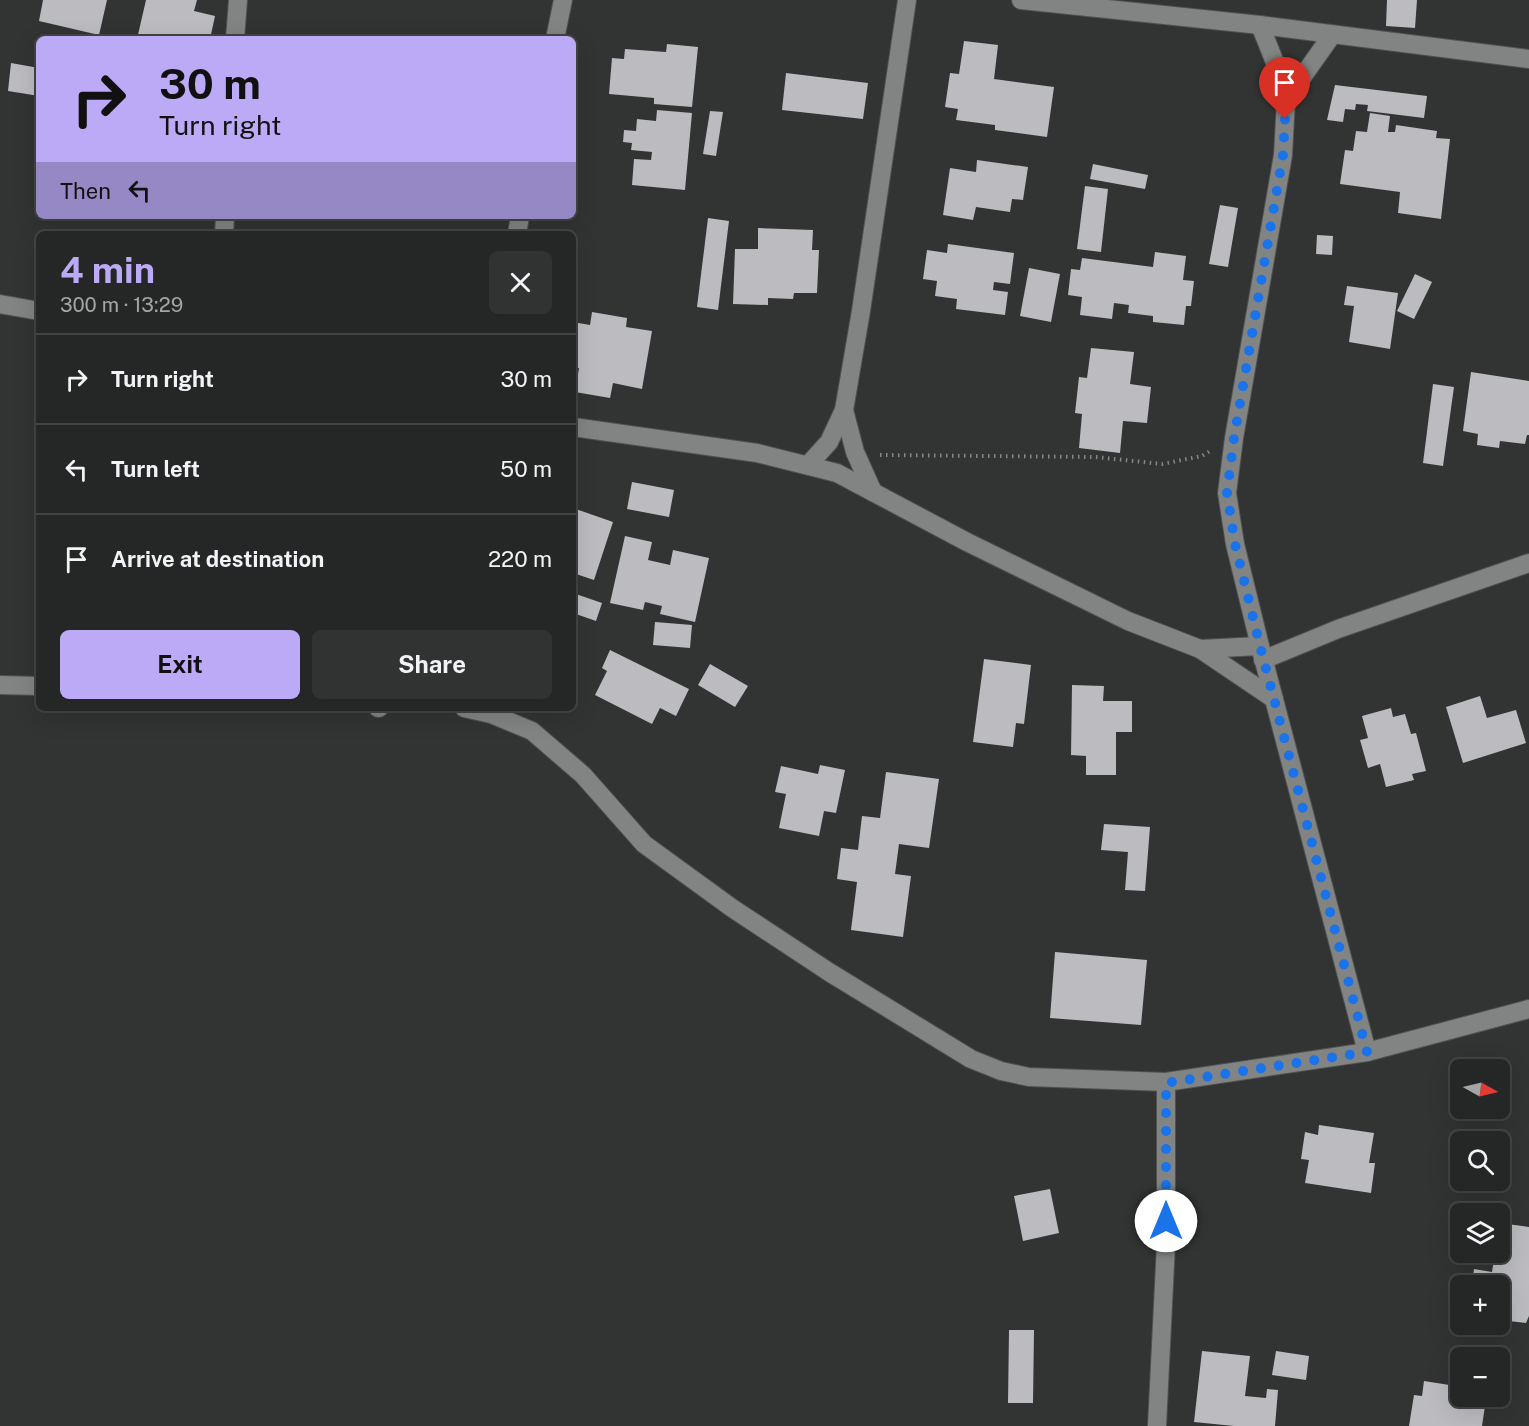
<!DOCTYPE html>
<meta charset="utf-8">
<style>
:root{--surface:#252726;--page:#313332;--text:#f1f3f6;--muted:#a3a5a7;--line:#424443;--accent:#bcaaf6}
body{margin:0;font-family:"Public Sans",sans-serif;background:var(--page);color:var(--text);height:100vh;display:flex;flex-direction:column;font-size:22px;white-space:nowrap}
*{box-sizing:border-box;margin:0}
p{font-size:20px;color:var(--muted)}
.icon{flex:none;width:33px;height:33px;fill:none;stroke:currentColor;stroke-width:2;stroke-linecap:round;stroke-linejoin:round}
.map{position:relative;flex:1;overflow:hidden}
.sheet{position:absolute;left:36px;top:231px;width:540px;height:480px;display:flex;flex-direction:column;background:var(--surface);border-radius:9px;box-shadow:0 6px 24px #0002,0 0 0 2px var(--line)}
.sheet>*{flex:none}
.hud{position:absolute;left:36px;top:36px;width:540px;height:183px;border-radius:9px;box-shadow:0 6px 24px #0002,0 0 0 2px var(--line);background:#bcaaf6;color:#111;overflow:hidden}
.needle{width:39px;rotate:98deg}
.buttons{position:absolute;left:1450px;top:1059px;display:grid;gap:12px}
.buttons a{display:grid;place-items:center;width:60px;height:60px;border-radius:9px;background:var(--surface);box-shadow:0 6px 24px #0002,0 0 0 2px var(--line);font-size:30px}
.pin{position:absolute;display:grid;place-items:center;width:51px;height:51px;color:#fff;margin:-62px -26px;border-radius:50% 50% 50% 0;rotate:-45deg;box-shadow:0 0 6px #0007}
.pin .icon{rotate:45deg}
.me{position:absolute;width:66px;margin:-33px;rotate:0deg;stroke-linejoin:round;filter:drop-shadow(0 0 4px #0008)}
.turn{display:flex;align-items:center;gap:21px;height:126px;padding:0 24px;font-size:27px}
.turn .icon{width:78px;height:78px;stroke-width:2.5}
.turn b{display:block;font-size:42px;line-height:51px}
.then{display:flex;align-items:center;height:57px;padding:0 24px;background:#0003;gap:12px;font-size:22px}
.round{display:grid;place-items:center;flex:none;width:63px;height:63px;border-radius:9px;background:var(--page)}
.summary{display:flex;align-items:center;justify-content:space-between;height:102px;padding:0 24px}
h1{font-size:36px;font-weight:700;line-height:45px;color:var(--accent)}
.primary-button{display:flex;gap:12px;margin-top:auto;padding:12px 24px}
.primary-button a{flex:1;height:69px;border-radius:9px;background:var(--accent);color:#111;font-size:24px;font-weight:700;line-height:69px;text-align:center}
.primary-button a+a{background:var(--page);color:var(--text)}
ul{padding:0;list-style:none}
li{display:flex;align-items:center;gap:18px;height:90px;padding:0 24px;border-top:2px solid var(--line)}
li div{flex:1}
li b{display:block;font-size:22px}
li em{font-style:normal}
.map>svg:first-child{display:block}
.building{fill:#bcbbbf}
.lines{fill:none;stroke-linecap:round;stroke-linejoin:round}
.minor-casing{stroke:#4f5251;stroke-width:20}
.path{stroke:#858887;stroke-width:4;stroke-dasharray:1.5 4.5;stroke-linecap:butt}
.minor{stroke:#818483;stroke-width:18}
.route{stroke:#1a73e8;stroke-width:10;stroke-dasharray:0 18}
</style>
<div class="map">
<svg width="1529" height="1426" viewBox="0 0 1529 1426">
<rect width="100%" height="100%" fill="#313433"/>
<g class="building">
<polygon points="43,0 107,0 99,35 39,21"/>
<polygon points="146,0 197,0 194,11 215,16 210,39 137,39"/>
<polygon points="1387,0 1417,0 1415,28 1386,26"/>
<polygon points="964,41 998,45 994,79 1054,87 1047,137 995,130 995,125 956,120 958,109 945,107 950,73 959,74"/>
<polygon points="667,44 698,47 692,107 654,104 654,98 609,94 612,58 624,59 625,49 666,52"/>
<polygon points="11,63 39,68 39,96 8,91"/>
<polygon points="786,73 868,83 863,119 782,110"/>
<polygon points="1335,85 1427,96 1424,118 1367,111 1368,105 1356,104 1355,110 1345,109 1343,122 1327,120"/>
<polygon points="657,110 692,113 685,190 632,185 634,159 651,160 652,152 631,150 632,143 623,142 624,130 636,131 637,119 656,121"/>
<polygon points="710,111 723,112 716,156 703,154"/>
<polygon points="1370,113 1390,116 1388,132 1395,132 1396,125 1437,131 1436,138 1450,139 1441,219 1398,213 1400,192 1340,184 1345,150 1353,151 1356,131 1367,132"/>
<polygon points="977,160 1028,167 1023,200 1012,199 1010,212 976,207 973,220 943,215 950,168 976,172"/>
<polygon points="1093,164 1148,175 1145,189 1090,179"/>
<polygon points="1085,186 1108,189 1101,252 1077,249"/>
<polygon points="1220,205 1238,208 1228,267 1209,264"/>
<polygon points="708,218 729,221 718,310 697,307"/>
<polygon points="758,228 813,230 812,250 819,250 817,293 794,293 793,299 768,298 768,305 733,304 735,249 758,249"/>
<polygon points="1317,235 1333,236 1332,255 1316,254"/>
<polygon points="948,244 1014,253 1010,284 994,282 993,290 1008,292 1005,315 956,309 957,299 935,296 937,281 923,279 927,250 947,253"/>
<polygon points="1155,252 1186,256 1183,280 1194,281 1191,306 1186,306 1184,325 1153,322 1153,316 1128,313 1129,305 1114,303 1112,319 1080,315 1082,297 1068,295 1071,269 1080,270 1082,258 1153,267"/>
<polygon points="1029,268 1060,274 1051,322 1020,316"/>
<polygon points="1415,274 1432,282 1414,319 1397,311"/>
<polygon points="1347,286 1398,293 1390,349 1349,342 1354,306 1344,305"/>
<polygon points="592,312 627,318 626,327 652,331 642,389 613,383 610,398 575,392 579,368 573,367 573,322 590,325"/>
<polygon points="1091,348 1134,352 1130,384 1151,387 1147,423 1123,421 1120,453 1079,448 1082,414 1075,413 1079,377 1087,378"/>
<polygon points="1471,372 1529,381 1529,435 1527,435 1525,444 1500,441 1499,448 1477,445 1478,434 1463,431"/>
<polygon points="1433,384 1454,387 1443,466 1423,463"/>
<polygon points="632,482 674,490 669,517 627,509"/>
<polygon points="573,508 613,522 594,580 573,573"/>
<polygon points="625,536 652,542 648,560 670,565 673,550 709,558 695,622 660,614 662,606 645,602 643,610 610,603"/>
<polygon points="573,593 602,603 596,621 573,613"/>
<polygon points="655,622 692,625 690,648 653,645"/>
<polygon points="610,650 689,689 676,716 660,708 652,724 595,695 607,671 602,668"/>
<polygon points="984,659 1031,665 1024,724 1016,723 1013,747 973,742"/>
<polygon points="710,664 748,686 735,707 698,685"/>
<polygon points="1072,685 1104,686 1103,701 1132,701 1132,732 1116,732 1116,775 1086,775 1086,756 1071,755"/>
<polygon points="1480,696 1487,718 1516,710 1526,743 1463,763 1446,707"/>
<polygon points="1391,708 1393,717 1405,714 1411,734 1416,733 1426,771 1412,774 1414,780 1386,787 1380,764 1368,768 1360,740 1368,738 1362,716"/>
<polygon points="820,765 845,770 836,813 824,811 819,836 779,828 786,794 775,792 781,766 818,774"/>
<polygon points="886,772 939,779 929,848 899,844 895,874 911,876 903,937 851,930 857,882 837,879 841,848 858,850 862,816 880,818"/>
<polygon points="1104,824 1150,827 1145,891 1125,890 1128,852 1101,850"/>
<polygon points="1055,952 1147,960 1141,1025 1050,1018"/>
<polygon points="1319,1125 1374,1133 1369,1163 1375,1163 1371,1193 1305,1183 1309,1160 1301,1159 1305,1132 1318,1135"/>
<polygon points="1050,1189 1059,1233 1023,1241 1014,1196"/>
<polygon points="1500,1223 1529,1227 1529,1316 1526,1323 1500,1320 1500,1286 1472,1286 1474,1269 1492,1272 1495,1252 1500,1252"/>
<polygon points="1009,1330 1034,1330 1033,1403 1008,1403"/>
<polygon points="1202,1351 1250,1356 1245,1396 1266,1398 1267,1389 1278,1390 1275,1426 1234,1426 1194,1422"/>
<polygon points="1276,1351 1309,1356 1306,1380 1272,1375"/>
<polygon points="1424,1381 1456,1386 1454,1401 1485,1406 1482,1426 1409,1426 1414,1395 1422,1396"/>
</g>
<g class="lines">
<g class="minor-casing">
<g id="minor">
<polyline points="1021,0 1260,25 1529,59"/>
<polyline points="1260,25 1276,65 1286,100 1283,155 1234,438 1227,493 1235,544 1260,646 1367,1052"/>
<polyline points="235,39 238,0"/>
<polyline points="555,39 563,0"/>
<polyline points="1286,100 1332,35"/>
<polyline points="224,234 225,216"/>
<polyline points="517,234 520,216"/>
<polyline points="0,304 39,311"/>
<polyline points="844,410 855,452 873,492"/>
<polyline points="573,427 757,453 837,473 967,542 1128,621 1200,649 1274,699"/>
<polyline points="809,464 829,442 844,410 861,311 907,0"/>
<polyline points="1200,649 1260,646"/>
<polyline points="1263,660 1338,629 1529,563"/>
<polyline points="0,685 39,686"/>
<polyline points="378,708 379,708"/>
<polyline points="464,708 491,714 532,731 583,775 644,844 732,908 829,972 971,1059 1001,1071 1029,1077 1166,1082 1367,1052 1529,1009"/>
<polyline points="1157,1426 1166,1244 1166,1082"/>
</g>
</g>
<polyline class="path" points="880,455 1096,457 1162,464 1202,456 1210,451"/>
<use href="#minor" class="minor"/>
</g>
<g class="lines">
<polyline class="route" points="1166,1221 1166,1083 1367,1052 1260,646 1235,544 1227,493 1234,438 1283,155 1285,119"/>
</g>
</svg>
<div class="buttons">
<a><svg class="needle" viewBox="-14 -14 28 28"><path d="M0-13l5 13h-10z" fill="#e53935"/><path d="M0 13l5-13h-10z" fill="#a3a5a7"/></svg></a>
<a><svg class="icon" aria-label="search" viewBox="0 0 24 24"><circle cx="10" cy="10" r="6"/><path d="M15 15l6 6"/></svg></a>
<a><svg class="icon" aria-label="layers" viewBox="0 0 24 24"><path d="M12 4l9 5-9 5-9-5zM3 14l9 5 9-5"/></svg></a>
<a>+</a>
<a>−</a>
</div>
<div class="pin" style="left:1285px;top:119px;background:#d93025"><svg class="icon" aria-label="arrive" viewBox="0 0 24 24"><path d="M6 21V4h12l-3 4 3 4H6"/></svg></div>
<svg class="me" style="left:1166px;top:1221px" viewBox="-20 -20 40 40"><circle r="19" fill="#fff"/><path d="M0-13L10 11 0 6-10 11z" fill="#1a73e8"/></svg>
<div class="hud">
<div class="turn"><svg class="icon" aria-label="right" viewBox="0 0 24 24"><path d="M7 20v-9h11M14 6l5 5-5 5"/></svg><div><b>30 m</b>Turn right</div></div>
<div class="then">Then<svg class="icon" aria-label="left" viewBox="0 0 24 24"><path d="M17 20v-9H6M10 6l-5 5 5 5"/></svg></div>
</div>
<section class="sheet">
<div class="summary"><div><h1>4 min</h1><p>300 m · 13:29</p></div><a class="round"><svg class="icon" aria-label="close" viewBox="0 0 24 24"><path d="M6 6l12 12M18 6L6 18"/></svg></a></div>
<ul>
<li><svg class="icon" aria-label="right" viewBox="0 0 24 24"><path d="M7 20v-9h11M14 6l5 5-5 5"/></svg><div><b>Turn right</b></div><em>30 m</em></li>
<li><svg class="icon" aria-label="left" viewBox="0 0 24 24"><path d="M17 20v-9H6M10 6l-5 5 5 5"/></svg><div><b>Turn left</b></div><em>50 m</em></li>
<li><svg class="icon" aria-label="arrive" viewBox="0 0 24 24"><path d="M6 21V4h12l-3 4 3 4H6"/></svg><div><b>Arrive at destination</b></div><em>220 m</em></li>
</ul>
<div class="primary-button"><a>Exit</a><a>Share</a></div>
</section>
</div>
